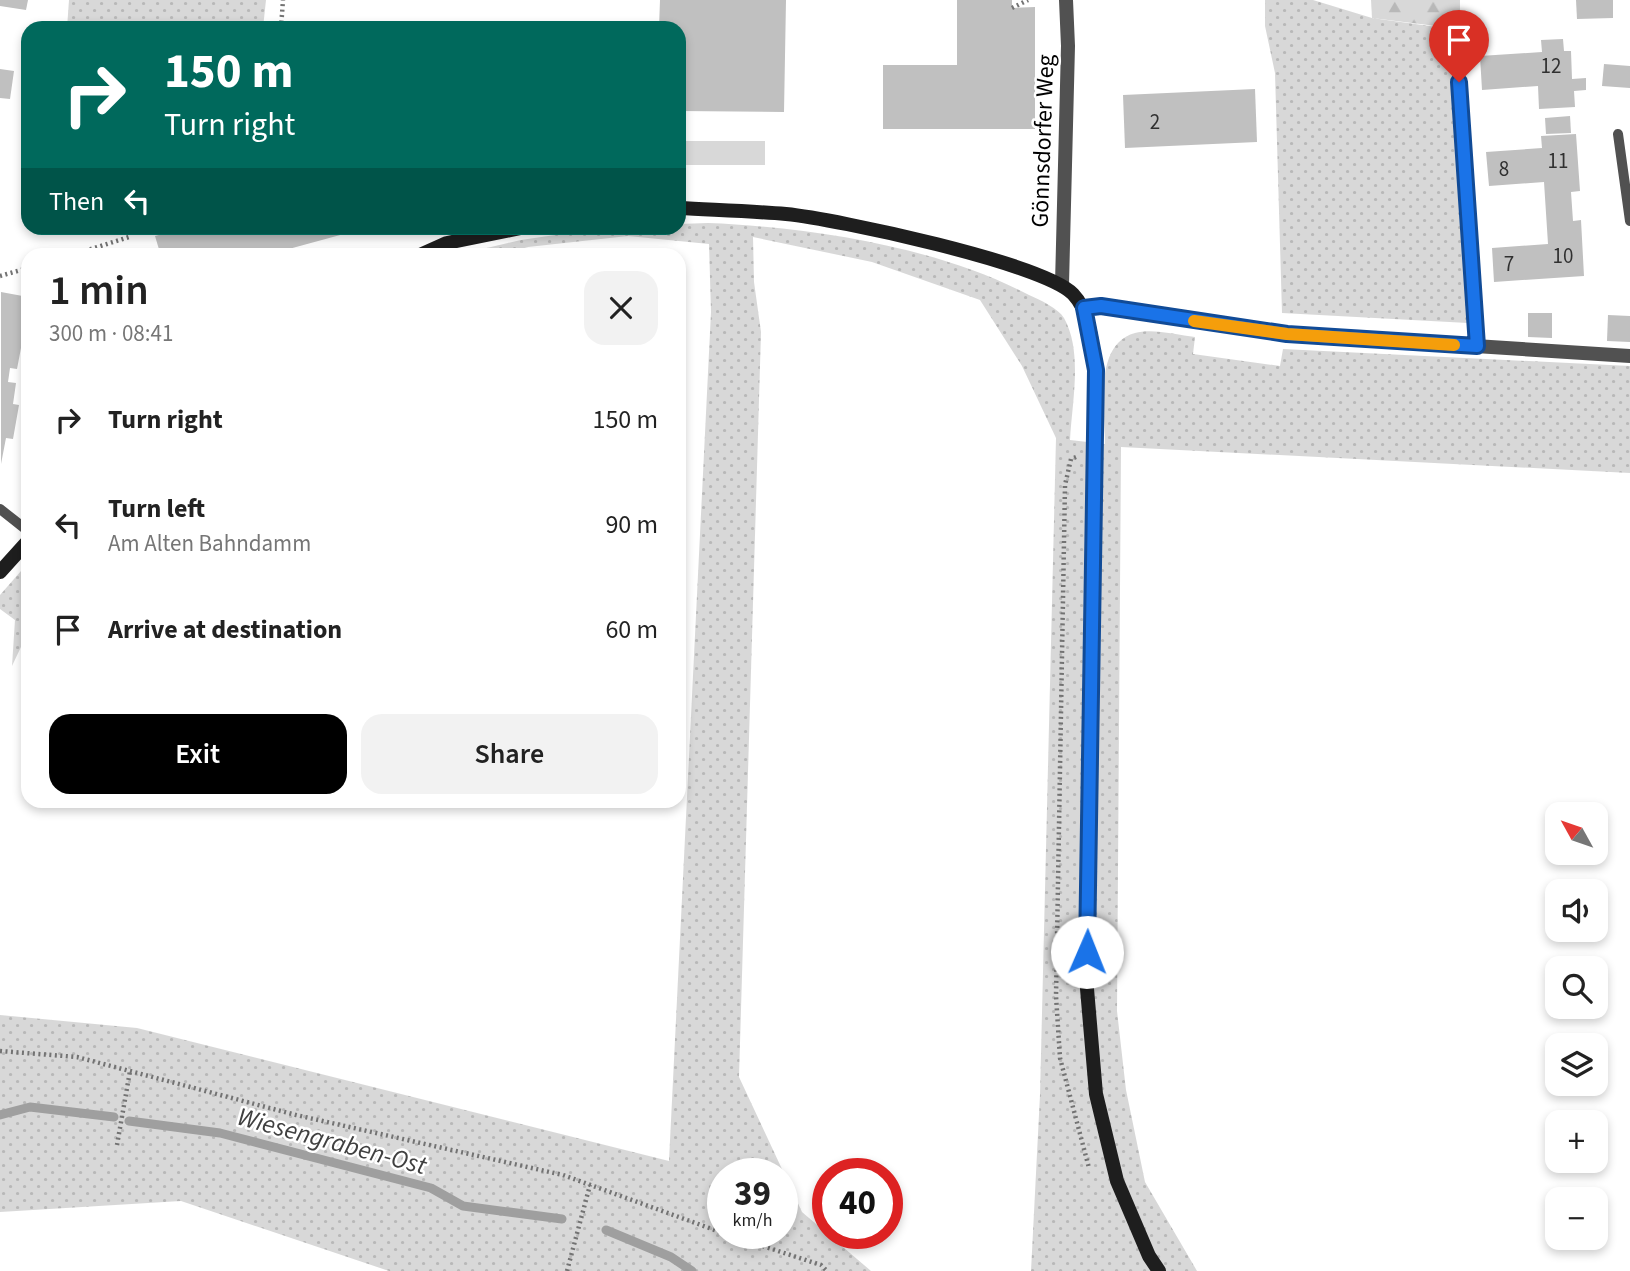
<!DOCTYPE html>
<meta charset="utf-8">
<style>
:root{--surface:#fff;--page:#f2f2f2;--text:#222;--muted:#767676;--accent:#000}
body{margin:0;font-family:"Source Sans 3",sans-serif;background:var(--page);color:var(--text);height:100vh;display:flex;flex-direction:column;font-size:26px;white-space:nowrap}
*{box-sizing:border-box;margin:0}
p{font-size:23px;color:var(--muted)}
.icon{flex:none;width:38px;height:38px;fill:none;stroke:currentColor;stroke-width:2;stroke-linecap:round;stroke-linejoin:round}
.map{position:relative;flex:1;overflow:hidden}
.panel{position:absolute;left:21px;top:248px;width:665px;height:560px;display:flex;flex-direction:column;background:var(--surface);border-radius:21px;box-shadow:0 4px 10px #0003}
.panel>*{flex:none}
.guide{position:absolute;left:21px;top:21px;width:665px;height:214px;border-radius:21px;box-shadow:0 4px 10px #0003;background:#00695c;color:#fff;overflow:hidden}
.needle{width:46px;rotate:310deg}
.controls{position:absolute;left:1545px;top:802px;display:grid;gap:14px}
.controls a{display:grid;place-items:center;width:63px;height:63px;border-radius:14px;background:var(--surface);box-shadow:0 4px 10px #0003;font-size:35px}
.speed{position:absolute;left:707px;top:1158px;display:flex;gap:14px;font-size:35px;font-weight:700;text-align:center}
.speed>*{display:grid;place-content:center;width:91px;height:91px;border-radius:50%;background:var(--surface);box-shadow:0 4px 10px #0003;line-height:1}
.speed small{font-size:18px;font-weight:400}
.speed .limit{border:10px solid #d22;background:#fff;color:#111}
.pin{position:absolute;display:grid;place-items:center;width:60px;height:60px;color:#fff;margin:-72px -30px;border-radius:50% 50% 50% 0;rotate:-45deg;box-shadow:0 0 7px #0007}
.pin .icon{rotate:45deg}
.me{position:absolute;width:77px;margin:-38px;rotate:1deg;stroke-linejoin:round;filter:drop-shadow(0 0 5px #0008)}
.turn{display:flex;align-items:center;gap:24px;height:147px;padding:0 28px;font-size:32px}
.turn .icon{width:91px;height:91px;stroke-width:2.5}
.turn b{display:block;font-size:49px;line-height:60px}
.then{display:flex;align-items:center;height:66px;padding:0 28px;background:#0003;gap:14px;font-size:26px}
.round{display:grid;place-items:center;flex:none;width:74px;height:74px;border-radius:21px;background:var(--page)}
.overview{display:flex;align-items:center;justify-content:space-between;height:119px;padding:0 28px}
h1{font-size:42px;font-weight:600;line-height:52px}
.primary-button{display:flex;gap:14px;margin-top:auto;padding:14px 28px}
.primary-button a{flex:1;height:80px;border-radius:21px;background:var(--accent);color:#fff;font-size:28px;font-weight:600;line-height:80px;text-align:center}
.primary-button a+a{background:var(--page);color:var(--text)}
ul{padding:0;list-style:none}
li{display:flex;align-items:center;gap:21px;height:105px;padding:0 28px}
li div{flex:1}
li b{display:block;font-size:26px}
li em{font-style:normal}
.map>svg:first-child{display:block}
.grass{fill:url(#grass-dots);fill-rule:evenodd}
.forest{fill:url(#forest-firs)}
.park{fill:#d8d8d8}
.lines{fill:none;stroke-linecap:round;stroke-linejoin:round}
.stream{stroke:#9f9f9f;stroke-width:9}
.building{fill:#c0c0c0}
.path{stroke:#737373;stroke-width:4.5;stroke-dasharray:2 3.5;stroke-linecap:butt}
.lane{stroke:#515151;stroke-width:10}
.street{stroke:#515151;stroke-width:14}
.secondary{stroke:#1e1e1e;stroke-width:14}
.route-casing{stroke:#114b97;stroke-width:18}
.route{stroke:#1a73e8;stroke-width:12}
.slow{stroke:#f59e0b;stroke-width:12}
.labels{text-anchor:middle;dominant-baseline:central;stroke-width:5;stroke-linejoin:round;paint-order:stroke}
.number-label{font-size:21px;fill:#303030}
.street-label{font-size:24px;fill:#000;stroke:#fff}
.water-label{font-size:26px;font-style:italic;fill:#404040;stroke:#fff}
</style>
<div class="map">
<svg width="1630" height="1271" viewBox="0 0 1630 1271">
<defs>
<pattern id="grass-dots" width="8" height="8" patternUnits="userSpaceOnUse" patternTransform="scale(1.75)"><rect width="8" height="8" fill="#d8d8d8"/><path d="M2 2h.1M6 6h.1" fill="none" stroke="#b8b8b8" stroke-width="1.8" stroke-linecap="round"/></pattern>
<pattern id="forest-firs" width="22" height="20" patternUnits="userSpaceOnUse" patternTransform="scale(1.75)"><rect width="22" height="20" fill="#d8d8d8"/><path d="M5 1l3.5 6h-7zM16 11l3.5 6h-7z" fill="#b8b8b8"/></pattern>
</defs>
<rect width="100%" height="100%" fill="#fff"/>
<g class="grass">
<polygon points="69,0 266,0 263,28 67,28"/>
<polygon points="1265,0 1313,0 1372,18 1451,29 1468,323 1282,313 1275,73 1265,26"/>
<path d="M708,223C811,227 938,247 1029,295C1040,300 1058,308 1064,318C1083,352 1072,402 1070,440L1105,444C1105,411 1093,344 1135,333C1152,328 1177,335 1195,337L1193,354L1280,366L1283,349L1630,366V473L1121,447L1117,1011L1126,1090L1145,1182L1197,1271H1031L1040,1095L1056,438L1022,366L980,300L872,262L753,237L754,282L761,332L739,1077L802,1212L871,1271H389L181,1201L0,1212V1015L137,1028L669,1161L711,312L709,244L628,236L528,247L500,255H457L521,240L602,228H679V224ZM723,1174H782V1234H723Z"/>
<polygon points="28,563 28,632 12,666 15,620 0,609 0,595"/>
</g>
<polygon class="forest" points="1371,0 1460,0 1460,29 1372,18"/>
<rect class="park" x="679" y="141" width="86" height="24"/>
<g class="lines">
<g class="stream">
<polyline points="0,1115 30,1107 114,1117"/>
<polyline points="129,1121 220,1133 431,1188 463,1206 562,1219"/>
<polyline points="606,1230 671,1257 692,1271"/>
</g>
</g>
<g class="building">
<polygon points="0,0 28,0 26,10 0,6"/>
<polygon points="660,0 786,0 784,112 679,111 679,28 659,28"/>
<polygon points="957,0 1012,0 1012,8 1035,7 1035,129 883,129 883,65 957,65"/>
<polygon points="1576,0 1613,0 1613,18 1577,19"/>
<polygon points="1563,39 1564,51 1571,51 1572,79 1586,78 1586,90 1574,91 1575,107 1539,109 1538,86 1482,90 1480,56 1542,52 1541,40"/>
<polygon points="1604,64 1630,66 1630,88 1602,86"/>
<polygon points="0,69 14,71 10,99 0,98"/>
<polygon points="1255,89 1257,142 1125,148 1123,95"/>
<polygon points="1570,116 1571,133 1546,134 1545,118"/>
<polygon points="1576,134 1580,191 1571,192 1573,221 1581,220 1584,276 1494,282 1492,248 1548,244 1544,182 1489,186 1486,152 1542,148 1541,136"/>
<polygon points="186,228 366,228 263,256 161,256 155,236"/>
<polygon points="1,292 28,297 28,349 21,348 17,369 10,368 8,382 16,383 13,404 19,405 13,439 6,438 1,464"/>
<polygon points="1528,313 1552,313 1552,338 1528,337"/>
<polygon points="1608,315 1630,316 1630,342 1607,341"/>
</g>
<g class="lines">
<g class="path">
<polyline points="1012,8 1028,0"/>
<polyline points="281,28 283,0"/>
<polyline points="69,256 129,237"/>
<polyline points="0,276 28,268"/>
<polyline points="1076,457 1071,459 1065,485 1056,996 1060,1058 1089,1168"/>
<polyline points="0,1051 77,1057 296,1115 563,1175 723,1233"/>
<polyline points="117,1145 130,1071"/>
<polyline points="726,1234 821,1265 827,1271"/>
<polyline points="567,1271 590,1185"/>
</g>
<g class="lane">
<polyline points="1456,29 1477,347"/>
<polyline points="1618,134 1630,221"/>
<polyline points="0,509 28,531"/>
</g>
<g class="street">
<polyline points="1062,284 1068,46 1066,0"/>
<polyline points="1084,308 1101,306 1288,334 1630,356"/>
</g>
<g class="secondary">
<path d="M679,208C715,210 751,211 786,214C836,219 1043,263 1073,294C1091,313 1092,345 1096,370L1086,977L1096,1094L1117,1181L1149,1256L1159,1271"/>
<polyline points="418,256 447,243 521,228"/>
<polyline points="0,572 28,541"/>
</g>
</g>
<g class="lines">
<g class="route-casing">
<polyline id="route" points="1087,952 1096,370 1084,308 1101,306 1287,334 1477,346 1459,82"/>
</g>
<use href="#route" class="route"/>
<polyline class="slow" points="1194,321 1287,334 1454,345"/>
</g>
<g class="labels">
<g class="number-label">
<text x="1551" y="66">12</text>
<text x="1155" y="122">2</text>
<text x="1558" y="161">11</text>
<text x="1504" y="169">8</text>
<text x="1563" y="256">10</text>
<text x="1509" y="264">7</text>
</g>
<g class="street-label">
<text transform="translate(1043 141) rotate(-88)">Gönnsdorfer Weg</text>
</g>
<g class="water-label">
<text transform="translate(332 1141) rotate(15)">Wiesengraben-Ost</text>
</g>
</g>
</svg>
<div class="controls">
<a><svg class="needle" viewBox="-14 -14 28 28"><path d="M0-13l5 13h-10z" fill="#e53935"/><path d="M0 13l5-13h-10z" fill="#767676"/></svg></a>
<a><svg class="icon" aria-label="sound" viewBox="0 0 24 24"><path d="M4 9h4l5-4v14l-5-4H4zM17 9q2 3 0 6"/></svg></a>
<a><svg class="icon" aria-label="search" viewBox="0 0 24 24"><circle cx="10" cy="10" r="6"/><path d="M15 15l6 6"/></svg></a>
<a><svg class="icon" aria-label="layers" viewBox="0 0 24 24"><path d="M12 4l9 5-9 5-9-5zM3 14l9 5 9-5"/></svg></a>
<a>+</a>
<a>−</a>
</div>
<div class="speed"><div>39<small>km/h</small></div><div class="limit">40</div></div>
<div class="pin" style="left:1459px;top:82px;background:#d93025"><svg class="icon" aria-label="arrive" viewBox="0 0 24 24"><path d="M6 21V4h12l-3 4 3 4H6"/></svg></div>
<svg class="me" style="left:1087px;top:952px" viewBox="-20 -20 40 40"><circle r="19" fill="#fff"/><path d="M0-13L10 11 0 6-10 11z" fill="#1a73e8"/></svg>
<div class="guide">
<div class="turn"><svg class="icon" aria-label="right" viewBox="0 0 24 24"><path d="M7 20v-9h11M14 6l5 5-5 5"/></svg><div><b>150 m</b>Turn right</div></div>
<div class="then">Then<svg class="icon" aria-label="left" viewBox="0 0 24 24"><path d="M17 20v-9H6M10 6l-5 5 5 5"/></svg></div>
</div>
<section class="panel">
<div class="overview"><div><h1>1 min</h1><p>300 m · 08:41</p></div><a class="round"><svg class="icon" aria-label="close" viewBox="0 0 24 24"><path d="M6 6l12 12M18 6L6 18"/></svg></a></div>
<ul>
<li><svg class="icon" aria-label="right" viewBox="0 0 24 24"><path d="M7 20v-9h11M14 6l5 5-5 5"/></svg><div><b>Turn right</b></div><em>150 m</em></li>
<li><svg class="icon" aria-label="left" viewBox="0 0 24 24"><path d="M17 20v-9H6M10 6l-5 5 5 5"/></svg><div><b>Turn left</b><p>Am Alten Bahndamm</p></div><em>90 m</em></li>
<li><svg class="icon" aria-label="arrive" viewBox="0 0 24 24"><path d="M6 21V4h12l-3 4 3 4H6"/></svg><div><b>Arrive at destination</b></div><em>60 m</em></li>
</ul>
<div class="primary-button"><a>Exit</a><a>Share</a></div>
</section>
</div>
